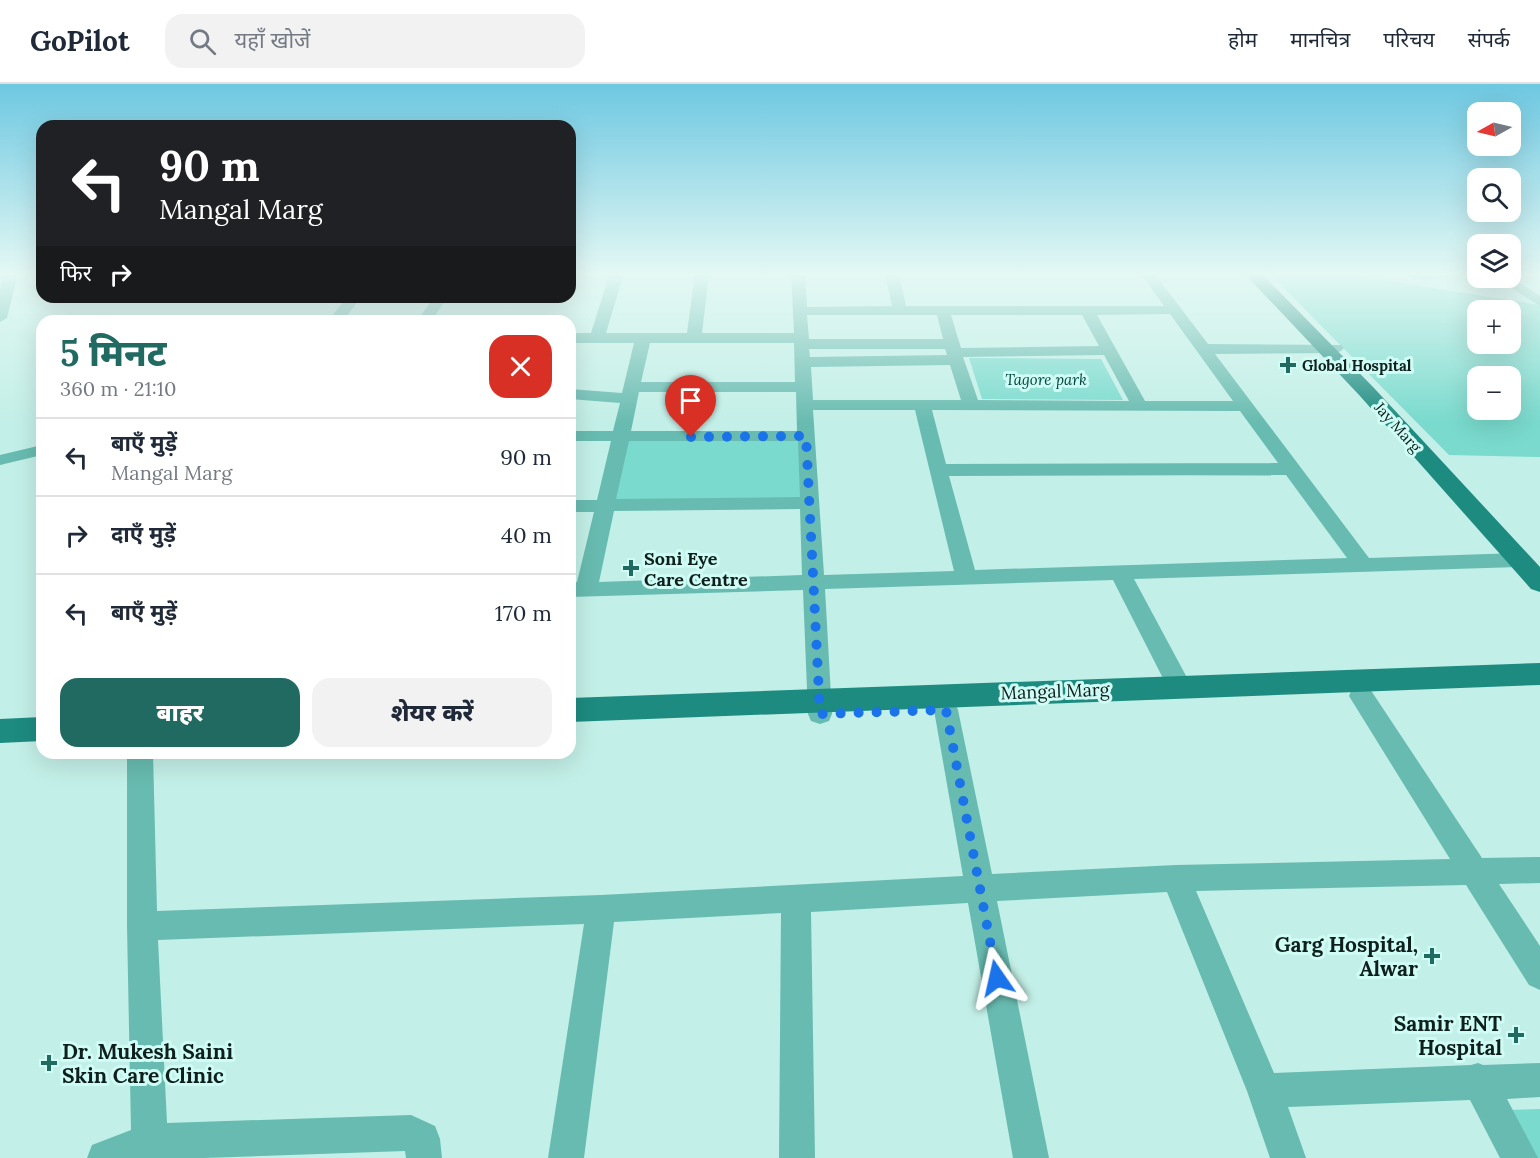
<!DOCTYPE html>
<html lang="hi">
<meta charset="utf-8">
<style>
:root{--surface:#fff;--page:#f2f2f3;--text:#1f2937;--muted:#747a83;--line:#e0e1e3;--accent:#216a61}
body{margin:0;font-family:Lora,"Noto Sans Devanagari",serif;background:var(--page);color:var(--text);height:100vh;display:flex;flex-direction:column;font-size:22px;white-space:nowrap}
*{box-sizing:border-box;margin:0}
p{font-size:20px;color:var(--muted)}
.icon{flex:none;width:33px;height:33px;fill:none;stroke:currentColor;stroke-width:2;stroke-linecap:round;stroke-linejoin:round}
.map{position:relative;flex:1;overflow:hidden}
.panel{position:absolute;left:36px;top:231px;width:540px;height:444px;display:flex;flex-direction:column;background:var(--surface);border-radius:18px;box-shadow:0 6px 24px #0002}
.panel>*{flex:none}
.top-card{position:absolute;left:36px;top:36px;width:540px;height:183px;border-radius:18px;box-shadow:0 6px 24px #0002;background:#202124;color:#fff;overflow:hidden}
.needle{width:39px;rotate:262deg}
.tools{position:absolute;left:1467px;top:18px;display:grid;gap:12px}
.tools a{display:grid;place-items:center;width:54px;height:54px;border-radius:12px;background:var(--surface);box-shadow:0 6px 24px #0002;font-size:30px}
.pin{position:absolute;display:grid;place-items:center;width:51px;height:51px;color:#fff;margin:-62px -26px;border-radius:50% 50% 50% 0;rotate:-45deg;box-shadow:0 0 6px #0007}
.pin .icon{rotate:45deg}
.me{position:absolute;width:66px;margin:-33px;rotate:349deg;stroke-linejoin:round;filter:drop-shadow(0 0 4px #0008)}
.turn{display:flex;align-items:center;gap:21px;height:126px;padding:0 24px;font-size:27px}
.turn .icon{width:78px;height:78px;stroke-width:2.5}
.turn b{display:block;font-size:42px;line-height:51px}
.then{display:flex;align-items:center;height:57px;padding:0 24px;background:#0003;gap:12px;font-size:22px}
.round{display:grid;place-items:center;flex:none;width:63px;height:63px;border-radius:18px;background:var(--page)}
.head{display:flex;align-items:center;justify-content:space-between;height:102px;padding:0 24px}
h1{font-size:36px;font-weight:800;line-height:45px;color:var(--accent)}
.action{display:flex;gap:12px;margin-top:auto;padding:12px 24px}
.action a{flex:1;height:69px;border-radius:18px;background:var(--accent);color:#fff;font-size:24px;font-weight:800;line-height:69px;text-align:center}
.action a+a{background:var(--page);color:var(--text)}
ul{padding:0;list-style:none}
li{display:flex;align-items:center;gap:18px;height:78px;padding:0 24px;border-top:2px solid var(--line)}
li div{flex:1}
li b{display:block;font-size:22px}
li em{font-style:normal}
header{display:flex;align-items:center;gap:36px;box-sizing:border-box;height:84px;padding:0 30px;background:var(--surface);border-bottom:2px solid var(--line)}
header strong{font-size:28px}
nav{display:flex;gap:33px;margin-inline-start:auto;font-size:21px}
.search{width:420px;height:54px;background:var(--page);display:flex;align-items:center;gap:15px;box-sizing:border-box;padding:0 21px;border-radius:18px;color:var(--muted);font-size:22px}
.map>svg:first-child{display:block}
.green{fill:#79dacd;fill-rule:evenodd}
.lines{fill:none;stroke-linecap:round;stroke-linejoin:round}
.minor{fill:#68bbb0;fill-rule:evenodd}
.major{fill:#1d8b80;fill-rule:evenodd}
.route{stroke:#1a73e8;stroke-width:10;stroke-dasharray:0 18}
.poi-dot{fill:#216a61;stroke:#cffcf5;stroke-width:2}
.labels{text-anchor:middle;dominant-baseline:central;stroke-width:6;stroke-linejoin:round;paint-order:stroke}
.far-poi-label{font-size:15px;font-weight:bold;fill:#0e1f1d;stroke:#cffcf5;text-anchor:start}
.far-park-label{font-size:15px;font-style:italic;fill:#014740;stroke:#cffcf5}
.far-street-label{font-size:15px;fill:#0e1f1d;stroke:#cffcf5}
.poi-label{font-size:18px;font-weight:bold;fill:#0e1f1d;stroke:#cffcf5;text-anchor:start}
.street-label{font-size:18px;fill:#0e1f1d;stroke:#cffcf5}
.near-poi-label{font-size:21px;font-weight:bold;fill:#0e1f1d;stroke:#cffcf5;text-anchor:end}
</style>
<header>
<strong>GoPilot</strong>
<div class="search"><svg class="icon" aria-label="search" viewBox="0 0 24 24"><circle cx="10" cy="10" r="6"/><path d="M15 15l6 6"/></svg>यहाँ खोजें</div>
<nav><a>होम</a><a>मानचित्र</a><a>परिचय</a><a>संपर्क</a></nav>
</header>
<div class="map">
<svg width="1540" height="1074" viewBox="0 0 1540 1074">
<rect width="100%" height="100%" fill="#c2efe7"/>
<g class="green">
<path d="M1269,189H1339L1540,221V373L1449,371ZM1478,226H1510V260H1478ZM1478,292H1510V326H1478Z"/>
<polygon points="969,274 1101,275 1123,316 982,315"/>
<polygon points="804,356 802,414 612,418 627,357"/>
<polygon points="1540,1025 1540,1074 1536,1074 1510,1026"/>
</g>
<g class="lines">
<g class="minor">
<polygon points="4,189 18,189 7,234 0,238 0,206"/>
<path d="M610,189H624L606,249H687L695,189H709L702,249H794L791,189H805L807,223L892,222L885,189H899L906,222H1164L1140,189H1154L1208,260L1341,261L1344,264L1341,267L1336,269L1215,270L1369,474L1518,469L1525,471L1528,476L1525,481L1518,483L1134,495L1192,603L1189,610L1180,612L1171,610L1113,496L825,505L832,630L829,637L820,640L811,637L808,630L803,506L570,513V499L577,498L594,428H570V416H597L611,357H570V347H613L620,319L570,315V305L622,309L634,259H570V249H591ZM1170,230L1233,317H1145L1097,231ZM807,231H937L943,255H809ZM951,231H1082L1099,262L961,264ZM650,259H794L795,298H641ZM809,265H945L947,271L810,273ZM1104,271L1129,317L978,316L963,273ZM950,281L961,316H813L811,283ZM639,308H796L797,347H631ZM813,326H915L954,487L824,491ZM932,326L1240,327L1278,379L946,380ZM629,357H798L800,413L616,415ZM1286,391L1347,474L975,486L949,392ZM800,425L802,491L599,498L614,427Z"/>
<path d="M1454,189C1446,196 1414,197 1406,190Z"/>
<polygon points="1510,193 1540,212 1540,222 1495,194"/>
<polygon points="347,213 361,213 343,237 328,237"/>
<polygon points="434,213 448,213 431,237 417,237"/>
<polygon points="42,361 42,371 0,381 0,371"/>
<polygon points="1361,603 1370,605 1482,774 1540,773 1540,799 1499,800 1540,862 1540,906 1529,901 1466,801 1196,807 1274,989 1471,981 1478,979 1483,981 1540,979 1540,1013 1507,1015 1538,1074 1500,1074 1470,1016 1288,1023 1306,1074 1270,1074 1247,1007 1167,808 997,817 1049,1074 1013,1074 968,819 811,828 815,1074 779,1074 781,829 614,838 584,1074 548,1074 584,840 158,856 167,1039 411,1031 435,1042 440,1055 442,1074 406,1074 405,1067 204,1074 87,1074 92,1061 131,1046 127,842 127,669 153,669 157,827 601,811 963,792 934,626 937,619 946,616 955,619 958,626 992,790 1176,781 1450,775 1349,612 1352,605"/>
</g>
<g class="major">
<polygon points="1244,189 1261,189 1374,304 1540,483 1540,508 1531,505 1360,312"/>
<polygon points="1540,579 1540,601 570,638 570,614"/>
<polygon points="42,633 42,657 0,659 0,635"/>
</g>
</g>
<linearGradient id="sky" x2="0" y2="1"><stop stop-color="#6dc8e1"/><stop offset="0.56" stop-color="#e4f8f4"/><stop offset="1" stop-color="#e4f8f4" stop-opacity="0"/></linearGradient>
<rect width="1540" height="339" fill="url(#sky)"/>
<g class="lines">
<polyline class="route" points="691,353 806,352 820,630 946,626 997,894"/>
</g>
<g class="poi-dot">
<path d="M1285 272h6v6h6v6h-6v6h-6v-6h-6v-6h6z"/>
<path d="M628 475h6v6h6v6h-6v6h-6v-6h-6v-6h6z"/>
<path d="M1429 863h6v6h6v6h-6v6h-6v-6h-6v-6h6z"/>
<path d="M1513 942h6v6h6v6h-6v6h-6v-6h-6v-6h6z"/>
<path d="M46 970h6v6h6v6h-6v6h-6v-6h-6v-6h6z"/>
</g>
<g class="labels">
<g class="far-poi-label">
<text x="1302" y="281">Global Hospital</text>
</g>
<g class="far-park-label">
<text x="1046" y="295">Tagore park</text>
</g>
<g class="far-street-label">
<text transform="translate(1398 343) rotate(48)">Jay Marg</text>
</g>
<g class="poi-label">
<text x="644" y="474">Soni Eye<tspan x="644" dy="21">Care Centre</tspan></text>
</g>
<g class="street-label">
<text transform="translate(1055 607) rotate(-2)">Mangal Marg</text>
</g>
<g class="near-poi-label">
<text x="1418" y="860">Garg Hospital,<tspan x="1418" dy="24">Alwar</tspan></text>
<text x="1502" y="939">Samir ENT<tspan x="1502" dy="24">Hospital</tspan></text>
<text x="62" y="967" text-anchor="start">Dr. Mukesh Saini<tspan x="62" dy="24">Skin Care Clinic</tspan></text>
</g>
</g>
</svg>
<div class="tools">
<a><svg class="needle" viewBox="-14 -14 28 28"><path d="M0-13l5 13h-10z" fill="#e53935"/><path d="M0 13l5-13h-10z" fill="#747a83"/></svg></a>
<a><svg class="icon" aria-label="search" viewBox="0 0 24 24"><circle cx="10" cy="10" r="6"/><path d="M15 15l6 6"/></svg></a>
<a><svg class="icon" aria-label="layers" viewBox="0 0 24 24"><path d="M12 4l9 5-9 5-9-5zM3 14l9 5 9-5"/></svg></a>
<a>+</a>
<a>−</a>
</div>
<div class="pin" style="left:691px;top:353px;background:#d93025"><svg class="icon" aria-label="arrive" viewBox="0 0 24 24"><path d="M6 21V4h12l-3 4 3 4H6"/></svg></div>
<svg class="me" style="left:997px;top:894px" viewBox="-20 -20 40 40"><path d="M0-17L14 15 0 8-14 15z" fill="#1a73e8" stroke="#fff" stroke-width="4"/></svg>
<div class="top-card">
<div class="turn"><svg class="icon" aria-label="left" viewBox="0 0 24 24"><path d="M17 20v-9H6M10 6l-5 5 5 5"/></svg><div><b>90 m</b>Mangal Marg</div></div>
<div class="then">फिर<svg class="icon" aria-label="right" viewBox="0 0 24 24"><path d="M7 20v-9h11M14 6l5 5-5 5"/></svg></div>
</div>
<section class="panel">
<div class="head"><div><h1>5 मिनट</h1><p>360 m · 21:10</p></div><a class="round" style="background:#d93025;color:#fff"><svg class="icon" aria-label="close" viewBox="0 0 24 24"><path d="M6 6l12 12M18 6L6 18"/></svg></a></div>
<ul>
<li><svg class="icon" aria-label="left" viewBox="0 0 24 24"><path d="M17 20v-9H6M10 6l-5 5 5 5"/></svg><div><b>बाएँ मुड़ें</b><p>Mangal Marg</p></div><em>90 m</em></li>
<li><svg class="icon" aria-label="right" viewBox="0 0 24 24"><path d="M7 20v-9h11M14 6l5 5-5 5"/></svg><div><b>दाएँ मुड़ें</b></div><em>40 m</em></li>
<li><svg class="icon" aria-label="left" viewBox="0 0 24 24"><path d="M17 20v-9H6M10 6l-5 5 5 5"/></svg><div><b>बाएँ मुड़ें</b></div><em>170 m</em></li>
</ul>
<div class="action"><a>बाहर</a><a>शेयर करें</a></div>
</section>
</div>
